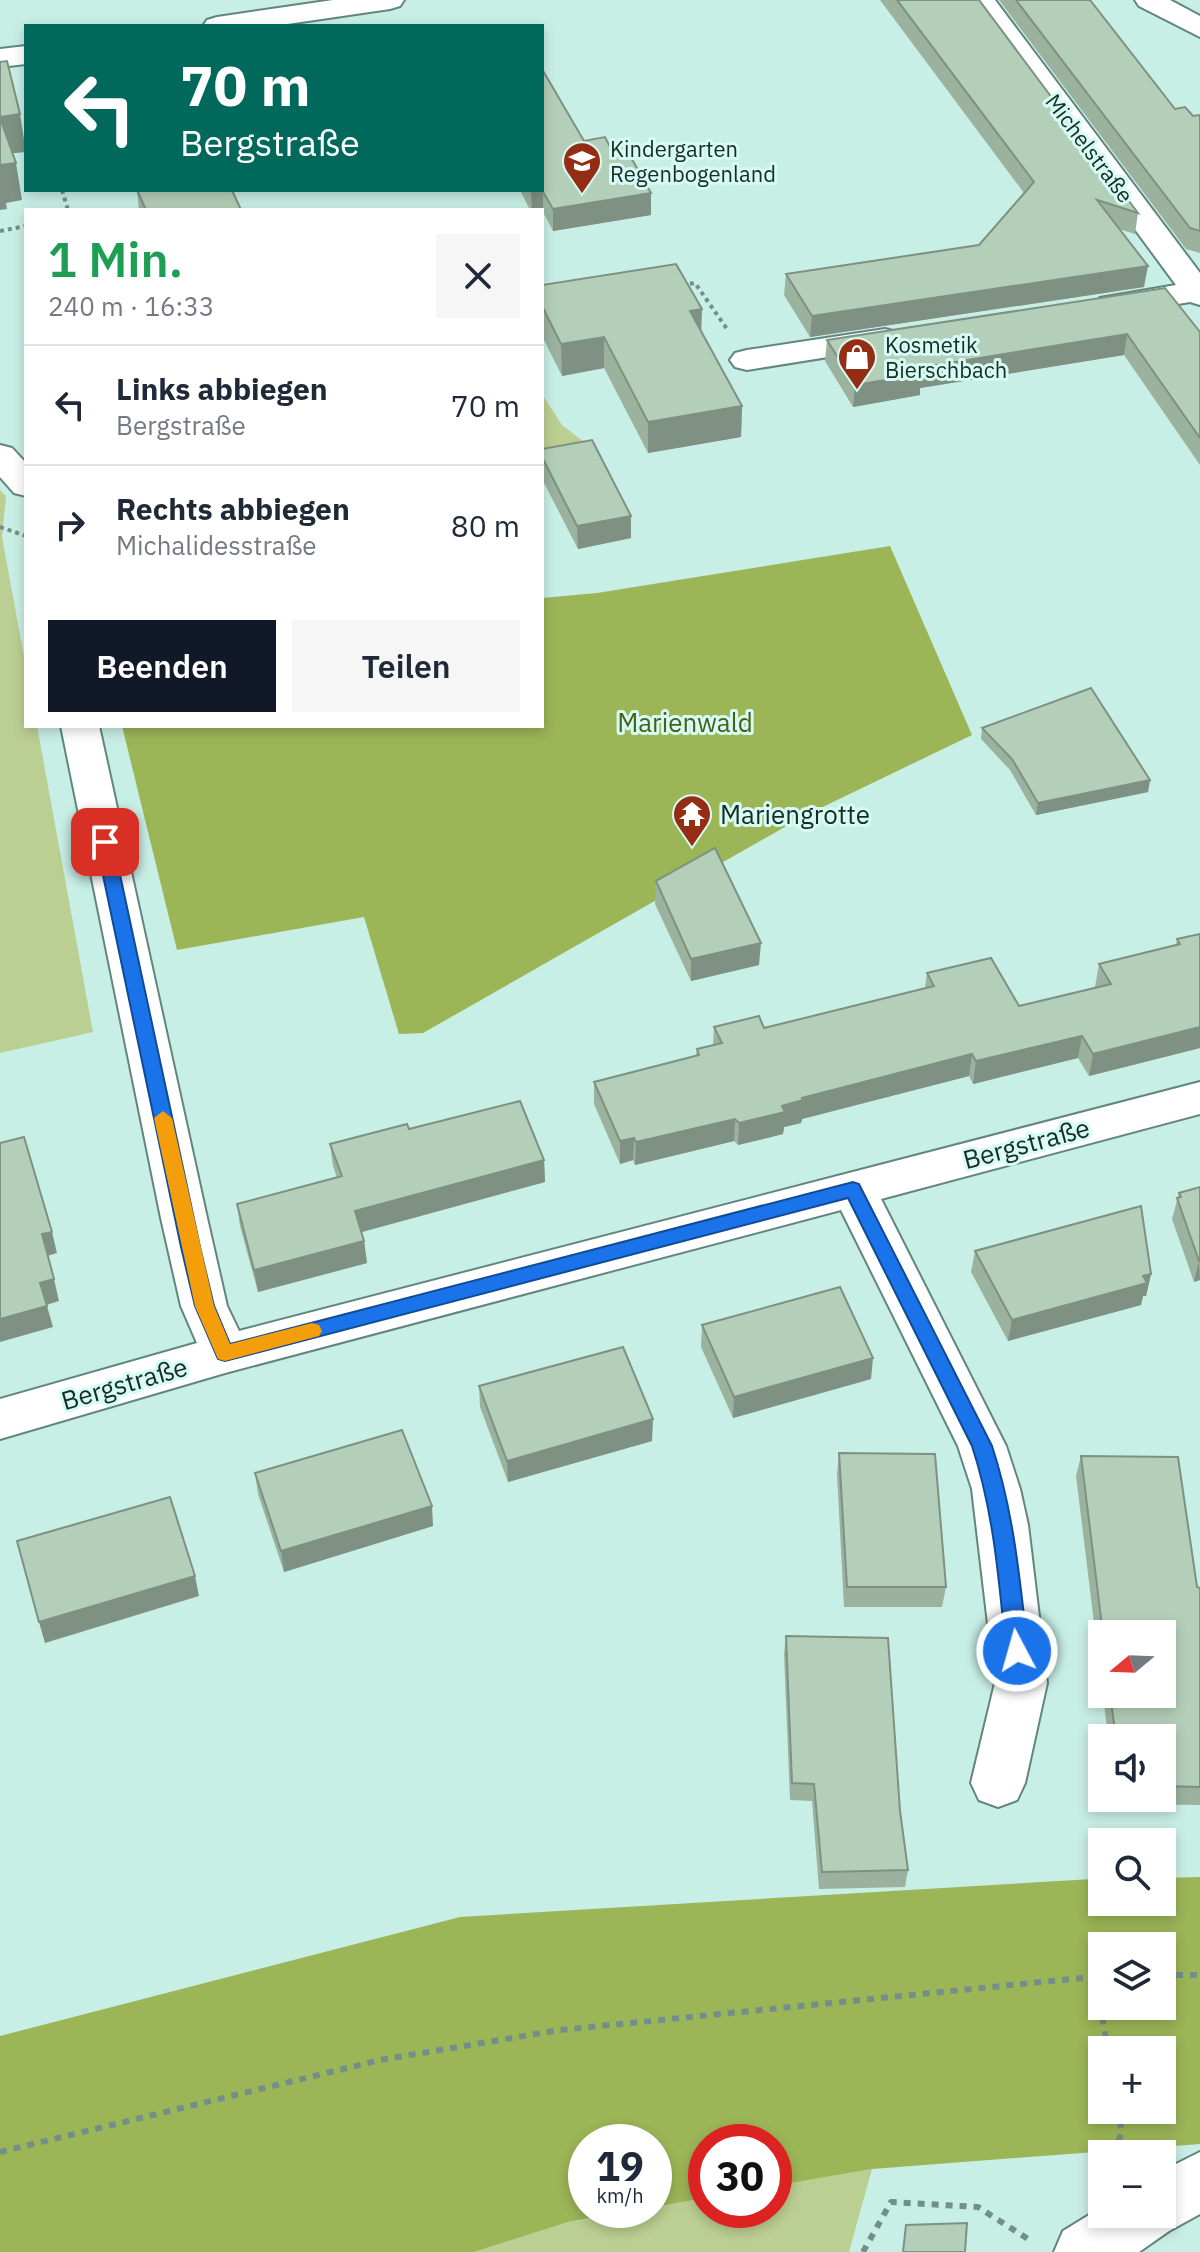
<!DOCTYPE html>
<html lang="de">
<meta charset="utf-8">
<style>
:root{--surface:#fff;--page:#f6f6f7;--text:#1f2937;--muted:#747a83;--line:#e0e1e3;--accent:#111827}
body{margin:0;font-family:"IBM Plex Sans",sans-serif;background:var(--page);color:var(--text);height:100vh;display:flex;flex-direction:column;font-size:30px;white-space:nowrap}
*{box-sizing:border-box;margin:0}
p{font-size:26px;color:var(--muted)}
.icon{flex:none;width:44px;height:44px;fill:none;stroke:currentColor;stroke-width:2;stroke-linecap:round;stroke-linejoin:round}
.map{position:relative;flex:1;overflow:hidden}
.details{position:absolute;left:24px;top:208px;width:520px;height:520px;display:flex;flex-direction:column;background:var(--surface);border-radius:0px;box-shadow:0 4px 12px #0003}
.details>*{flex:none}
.guide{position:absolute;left:24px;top:24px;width:520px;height:168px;border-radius:0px;box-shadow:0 4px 12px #0003;background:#00695c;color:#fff;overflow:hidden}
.needle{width:52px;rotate:251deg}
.controls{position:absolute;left:1088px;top:1620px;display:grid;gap:16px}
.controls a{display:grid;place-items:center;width:88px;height:88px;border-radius:0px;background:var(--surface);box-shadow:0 4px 12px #0003;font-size:40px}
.speed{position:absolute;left:568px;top:2124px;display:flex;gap:16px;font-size:40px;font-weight:700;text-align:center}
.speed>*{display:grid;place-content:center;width:104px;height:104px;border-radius:50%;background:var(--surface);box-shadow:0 4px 12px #0003;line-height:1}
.speed small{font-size:20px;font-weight:400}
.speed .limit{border:12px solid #d22;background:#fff;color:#111}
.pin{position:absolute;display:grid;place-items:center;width:68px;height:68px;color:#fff;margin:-34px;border-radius:16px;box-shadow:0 4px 12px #0006}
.me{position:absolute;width:88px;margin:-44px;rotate:354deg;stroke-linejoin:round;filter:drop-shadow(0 0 6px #0008)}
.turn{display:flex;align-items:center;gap:28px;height:168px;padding:0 24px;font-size:36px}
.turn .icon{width:104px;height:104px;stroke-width:2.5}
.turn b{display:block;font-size:56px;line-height:68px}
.round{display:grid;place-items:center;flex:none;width:84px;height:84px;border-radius:0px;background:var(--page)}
.overview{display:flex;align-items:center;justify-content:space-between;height:136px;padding:0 24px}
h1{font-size:48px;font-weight:600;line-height:60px;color:#1e9e55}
.cta{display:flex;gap:16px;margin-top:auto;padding:16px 24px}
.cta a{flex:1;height:92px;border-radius:0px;background:var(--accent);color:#fff;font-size:32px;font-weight:600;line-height:92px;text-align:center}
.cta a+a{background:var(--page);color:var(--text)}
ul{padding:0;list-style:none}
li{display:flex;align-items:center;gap:24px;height:120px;padding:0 24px;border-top:2px solid var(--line)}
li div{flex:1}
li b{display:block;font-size:30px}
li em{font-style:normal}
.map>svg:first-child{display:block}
.green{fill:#bccf92}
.forest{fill:#9cb557;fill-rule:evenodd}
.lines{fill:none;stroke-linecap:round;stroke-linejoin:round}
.minor-casing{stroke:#62867f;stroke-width:4}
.path-far1{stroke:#738f89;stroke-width:4;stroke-dasharray:4 4;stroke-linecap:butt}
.path{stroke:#738f89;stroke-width:6;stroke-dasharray:7 7;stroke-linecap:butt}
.minor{fill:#fff;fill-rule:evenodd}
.wall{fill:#9bb29f}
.shaded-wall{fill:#7e9182}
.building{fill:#b4cfb9;stroke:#7e9182;stroke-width:2}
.route{fill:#1a73e8;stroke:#114b97;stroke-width:2}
.slow{fill:#f59e0b}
.labels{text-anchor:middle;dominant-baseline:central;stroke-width:6;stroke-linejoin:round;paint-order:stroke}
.far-poi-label{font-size:22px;fill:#1b2a27;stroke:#d5fcf3;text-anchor:start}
.far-street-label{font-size:22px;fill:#1b2a27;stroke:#d5fcf3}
.park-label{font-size:26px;fill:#4c5c1a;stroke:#d5fcf3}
.poi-label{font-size:26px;fill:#1b2a27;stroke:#d5fcf3;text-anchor:start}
.street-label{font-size:26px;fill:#1b2a27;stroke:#d5fcf3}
</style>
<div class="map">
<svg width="1200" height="2252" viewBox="0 0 1200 2252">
<rect width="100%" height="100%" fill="#c8efe6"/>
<g class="green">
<polygon points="542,394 562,425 585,443 542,464"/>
<polygon points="0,490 6,496 2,537 26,667 26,726 37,726 93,1032 0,1053"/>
<polygon points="872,2169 849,2252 474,2252 568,2222 654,2210 654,2207 706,2198 706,2210 774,2210 774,2186"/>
</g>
<g class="forest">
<polygon points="890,546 972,735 804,816 423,1033 399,1034 364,917 177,950 122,726 542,726 542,598 597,593"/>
<path d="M1200,1877V2144L872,2169L774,2186V2142H706V2198L654,2207V2142H586V2210H638L568,2222L474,2252H0V2036L460,1917L1093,1879L1102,1878V1902H1162V1878ZM1102,1946H1162V2006H1102ZM1102,2050H1162V2110H1102Z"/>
</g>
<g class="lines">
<g class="minor-casing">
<g id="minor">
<polygon points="333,0 404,0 400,6 390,9 274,26 203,26 207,20 217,17"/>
<polygon points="966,0 995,0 1200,273 1200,305 1190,302 1112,315 1100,312 1096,305 1100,298 1176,285"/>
<polygon points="1135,0 1170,0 1200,16 1200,37 1139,6"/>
<polygon points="26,46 26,64 0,67 0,49"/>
<polygon points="885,329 897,332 902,339 897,346 747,370 735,367 730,360 735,353 747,350"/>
<polygon points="0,445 12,448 26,463 26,496 14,493 0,477"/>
<polygon points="61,726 99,726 207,1218 227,1306 239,1331 1200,1082 1200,1114 881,1199 1006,1446 1020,1489 1028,1525 1047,1683 1025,1783 1017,1800 998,1807 979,1800 971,1783 995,1683 972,1489 958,1446 841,1210 225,1373 0,1439 0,1399 197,1343 181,1306 161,1218"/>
<polygon points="1200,2152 1200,2214 1169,2231 1139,2252 1054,2252 1063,2231 1102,2207 1102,2214 1162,2214 1162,2171"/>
</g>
</g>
<g class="path-far1">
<polyline points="62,190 68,210"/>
<polyline points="0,231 26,226"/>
<polyline points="682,285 695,283 727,329"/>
<polyline points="0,527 26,536"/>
</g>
<g class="path">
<polyline points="1162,1975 1200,1975"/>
<polyline points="1095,1976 1108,2050"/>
<polyline points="0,2152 380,2060 560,2030 1102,1976"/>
<polyline points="1113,2154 1122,2132 1118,2110"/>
<polyline points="863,2252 891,2202 978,2207 1028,2239"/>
</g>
<use href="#minor" class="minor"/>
</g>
<g class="wall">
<polygon points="880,0 979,0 1138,213 1135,234 1119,229 1144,287 810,337 784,295 786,274 979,245 1024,193"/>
<polygon points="999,0 1090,0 1175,109 1193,116 1200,115 1200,253 1186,249"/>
<polygon points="584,141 651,215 553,231 542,210 530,210 520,190 542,190"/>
<polygon points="137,190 241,210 139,210"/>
<polygon points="542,285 701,331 742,406 741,437 648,453 604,368 562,376 542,336"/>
<polygon points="1200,332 1200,465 1124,355 920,388 920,395 853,407 825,361 827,340"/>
<polygon points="542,449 631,538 578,549 542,479"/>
<polygon points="982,728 1150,780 1148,792 1036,815 1010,770 981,739"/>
<polygon points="656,881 759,965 691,981 655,904"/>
<polygon points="1200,934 1200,1048 1089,1076 1078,1058 973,1084 969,1076 802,1119 801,1123 784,1127 783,1134 738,1145 734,1141 635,1165 633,1160 620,1164 594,1104 594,1082 696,1055 697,1049 713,1045 714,1027 764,1028 925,988 927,973 1019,1006 1095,987 1099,964 1176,945 1177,939"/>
<polygon points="409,1129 544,1160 545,1182 362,1232 364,1241 367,1263 258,1292 240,1226 237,1204 337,1178 333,1166 330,1144"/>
<polygon points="1200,1187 1200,1280 1194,1282 1172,1219 1179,1193"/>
<polygon points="975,1251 1151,1274 1146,1296 1143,1296 1141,1305 1008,1341 971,1272"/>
<polygon points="702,1325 871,1379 733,1418 701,1347"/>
<polygon points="479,1386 652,1441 508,1482 480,1407"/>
<polygon points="839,1453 946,1587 942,1607 844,1607 837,1474"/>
<polygon points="1081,1456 1197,1587 1200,1588 1200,1805 1116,1804 1115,1798 1162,1798 1162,1738 1108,1738 1103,1694 1162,1694 1162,1634 1102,1634 1102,1688 1076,1476"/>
<polygon points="255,1473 433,1526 284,1572 258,1494"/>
<polygon points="786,1636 900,1811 908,1870 905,1887 819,1889 812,1801 790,1800 784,1654"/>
</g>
<g class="shaded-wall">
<polygon points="20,114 26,152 6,154 0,117"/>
<polygon points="16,163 22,200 6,203 7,209 0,210 0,165"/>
<polygon points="543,190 543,212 542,210 532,210 531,192"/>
<polygon points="651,193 651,215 553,231 553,209"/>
<polygon points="1148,266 1144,287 810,337 812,316"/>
<polygon points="702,309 701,340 690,311"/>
<polygon points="1127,334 1124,355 920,388 920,395 853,407 855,385 918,368"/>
<polygon points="604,337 604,368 562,376 561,344"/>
<polygon points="742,406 741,437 648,453 648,422"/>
<polygon points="631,516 631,538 578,549 577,526"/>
<polygon points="1150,780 1148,792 1036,815 1038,803"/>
<polygon points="761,943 759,965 691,981 691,959"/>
<polygon points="1200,1027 1200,1048 1089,1076 1093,1054"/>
<polygon points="1082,1036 1078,1058 973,1084 976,1061"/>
<polygon points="972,1054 969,1076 802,1119 801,1123 784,1127 783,1134 738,1145 739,1123 802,1098"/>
<polygon points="735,1119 734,1141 635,1165 636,1142"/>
<polygon points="634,1138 633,1160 620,1164 620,1141"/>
<polygon points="544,1160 545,1182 358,1233 355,1211"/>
<polygon points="52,1232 57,1253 47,1256 42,1234"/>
<polygon points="364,1241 367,1263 258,1292 254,1270"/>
<polygon points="1199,1261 1200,1280 1194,1282"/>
<polygon points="1151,1274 1146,1296 1143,1296 1141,1305 1008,1341 1012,1320"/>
<polygon points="54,1279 59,1301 46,1305 40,1283"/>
<polygon points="47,1306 53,1327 0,1342 0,1319"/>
<polygon points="873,1358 871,1379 733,1418 734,1397"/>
<polygon points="653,1419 652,1441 508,1482 507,1461"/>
<polygon points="432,1506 433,1526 284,1572 281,1551"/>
<polygon points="195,1576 199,1596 45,1643 39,1622"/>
</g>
<g class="building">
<polygon points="897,0 979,0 1138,213 1097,200 1148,266 812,316 786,274 979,245 1034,182"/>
<polygon points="1016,0 1090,0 1175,109 1185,107 1193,116 1200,115 1200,231 1190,228"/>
<polygon points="7,61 20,114 0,117 0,62"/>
<polygon points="542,69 584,141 605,137 610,147 624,145 651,193 553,209 542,190"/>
<polygon points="0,118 16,163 0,165"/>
<polygon points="137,190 232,190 241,210 146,210"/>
<polygon points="676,264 702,309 690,311 742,406 648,422 604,337 561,344 542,306 542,285"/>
<polygon points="1165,288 1200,332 1200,438 1127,334 918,368 922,374 855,385 827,340"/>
<polygon points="592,440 631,516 577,526 542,457 542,449"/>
<polygon points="1091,688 1150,780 1038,803 1012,759 982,728"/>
<polygon points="715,848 761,943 691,959 656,881"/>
<polygon points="1200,934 1200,1027 1093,1054 1082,1036 976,1061 972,1054 802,1098 803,1100 782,1106 785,1112 739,1123 735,1119 636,1142 634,1138 620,1141 594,1082 699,1055 697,1049 722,1043 714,1027 759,1016 764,1028 934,986 927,973 991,958 1019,1006 1111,984 1099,964 1180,944 1177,939"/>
<polygon points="520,1101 544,1160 355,1211 364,1241 254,1270 237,1204 342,1176 330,1144 407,1124 409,1129"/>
<polygon points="24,1137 52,1232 42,1234 54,1279 40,1283 47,1306 0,1319 0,1143"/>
<polygon points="1200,1187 1200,1261 1199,1261 1177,1198 1181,1197 1179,1193"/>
<polygon points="1141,1206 1151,1274 1143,1276 1147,1283 1012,1320 975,1251"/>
<polygon points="840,1287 873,1358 734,1397 702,1325"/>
<polygon points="623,1347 653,1419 507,1461 479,1386"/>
<polygon points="402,1430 432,1506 281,1551 255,1473"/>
<polygon points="839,1453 935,1454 946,1587 847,1587"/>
<polygon points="1081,1456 1178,1457 1197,1587 1200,1588 1200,1787 1162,1786 1162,1738 1116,1738 1110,1694 1162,1694 1162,1634 1103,1634"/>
<polygon points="170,1497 195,1576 39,1622 17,1541"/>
<polygon points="786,1636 888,1638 900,1811 908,1870 822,1872 814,1784 792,1783"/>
<polygon points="967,2223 965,2252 903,2252 906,2225"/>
</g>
<path class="route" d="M105,836L113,842L200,1247L214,1306L230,1344L853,1182L859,1184L992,1446C1014,1513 1020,1581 1028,1651L1024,1658L1017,1661L1010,1658L1006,1651C999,1581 994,1513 972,1446L848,1198L225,1361L218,1359L195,1306L181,1247L96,842Z"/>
<polygon class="slow" points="163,1111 172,1118 214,1306 230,1344 312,1323 319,1325 322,1331 319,1336 225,1361 218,1359 195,1306 154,1118"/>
<defs>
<g id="school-pin" transform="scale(2)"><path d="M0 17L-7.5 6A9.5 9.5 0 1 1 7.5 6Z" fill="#952c14" stroke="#d5fcf3"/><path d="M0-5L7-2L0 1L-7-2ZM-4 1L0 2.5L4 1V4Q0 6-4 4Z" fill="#fff"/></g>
<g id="shop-pin" transform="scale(2)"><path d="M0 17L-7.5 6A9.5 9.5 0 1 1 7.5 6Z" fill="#952c14" stroke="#d5fcf3"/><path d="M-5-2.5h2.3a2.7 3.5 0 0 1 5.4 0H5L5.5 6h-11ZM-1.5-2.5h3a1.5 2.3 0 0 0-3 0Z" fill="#fff"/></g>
<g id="temple-pin" transform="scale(2)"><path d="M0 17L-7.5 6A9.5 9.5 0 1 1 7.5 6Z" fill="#952c14" stroke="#d5fcf3"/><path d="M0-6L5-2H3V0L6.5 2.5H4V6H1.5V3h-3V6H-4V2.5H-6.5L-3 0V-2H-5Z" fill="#fff"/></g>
</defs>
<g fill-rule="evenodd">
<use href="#school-pin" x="582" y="161"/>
<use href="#shop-pin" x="857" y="357"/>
<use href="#temple-pin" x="692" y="814"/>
</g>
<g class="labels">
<g class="far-poi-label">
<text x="610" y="148">Kindergarten<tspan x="610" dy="25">Regenbogenland</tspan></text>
<text x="885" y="344">Kosmetik<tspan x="885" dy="25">Bierschbach</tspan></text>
</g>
<g class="far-street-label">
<text transform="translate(1090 148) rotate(53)">Michelstraße</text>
</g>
<g class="park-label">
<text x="685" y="722">Marienwald</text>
</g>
<g class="poi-label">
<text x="720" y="814">Mariengrotte</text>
</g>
<g class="street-label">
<text transform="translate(1026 1143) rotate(-15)">Bergstraße</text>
<text transform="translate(124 1383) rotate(-16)">Bergstraße</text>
</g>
</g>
</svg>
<div class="controls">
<a><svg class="needle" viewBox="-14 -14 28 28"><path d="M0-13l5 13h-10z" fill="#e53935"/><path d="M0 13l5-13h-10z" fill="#747a83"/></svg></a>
<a><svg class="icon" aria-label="sound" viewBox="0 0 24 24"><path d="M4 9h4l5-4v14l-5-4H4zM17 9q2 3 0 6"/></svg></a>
<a><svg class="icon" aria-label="search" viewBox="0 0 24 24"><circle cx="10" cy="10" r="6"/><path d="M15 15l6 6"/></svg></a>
<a><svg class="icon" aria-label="layers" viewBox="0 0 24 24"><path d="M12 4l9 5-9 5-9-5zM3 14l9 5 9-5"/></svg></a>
<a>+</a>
<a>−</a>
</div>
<div class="speed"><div>19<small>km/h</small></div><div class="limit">30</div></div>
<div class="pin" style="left:105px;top:842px;background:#d93025"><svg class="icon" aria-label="arrive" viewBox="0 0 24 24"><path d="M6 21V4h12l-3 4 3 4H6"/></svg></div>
<svg class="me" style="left:1017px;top:1651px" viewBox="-20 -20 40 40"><circle r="17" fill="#1a73e8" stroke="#fff" stroke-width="3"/><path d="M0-11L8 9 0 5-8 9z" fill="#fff"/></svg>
<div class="guide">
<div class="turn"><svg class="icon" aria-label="left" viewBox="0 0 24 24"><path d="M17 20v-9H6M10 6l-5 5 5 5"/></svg><div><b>70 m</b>Bergstraße</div></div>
</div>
<section class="details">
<div class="overview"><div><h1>1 Min.</h1><p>240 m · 16:33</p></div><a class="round"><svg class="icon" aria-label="close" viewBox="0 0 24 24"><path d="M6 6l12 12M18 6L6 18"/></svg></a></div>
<ul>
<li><svg class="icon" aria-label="left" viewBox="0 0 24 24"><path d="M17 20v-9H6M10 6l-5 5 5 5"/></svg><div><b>Links abbiegen</b><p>Bergstraße</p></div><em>70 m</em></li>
<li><svg class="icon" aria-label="right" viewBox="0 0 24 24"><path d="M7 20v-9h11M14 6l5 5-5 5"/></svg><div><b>Rechts abbiegen</b><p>Michalidesstraße</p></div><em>80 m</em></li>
</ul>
<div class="cta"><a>Beenden</a><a>Teilen</a></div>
</section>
</div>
